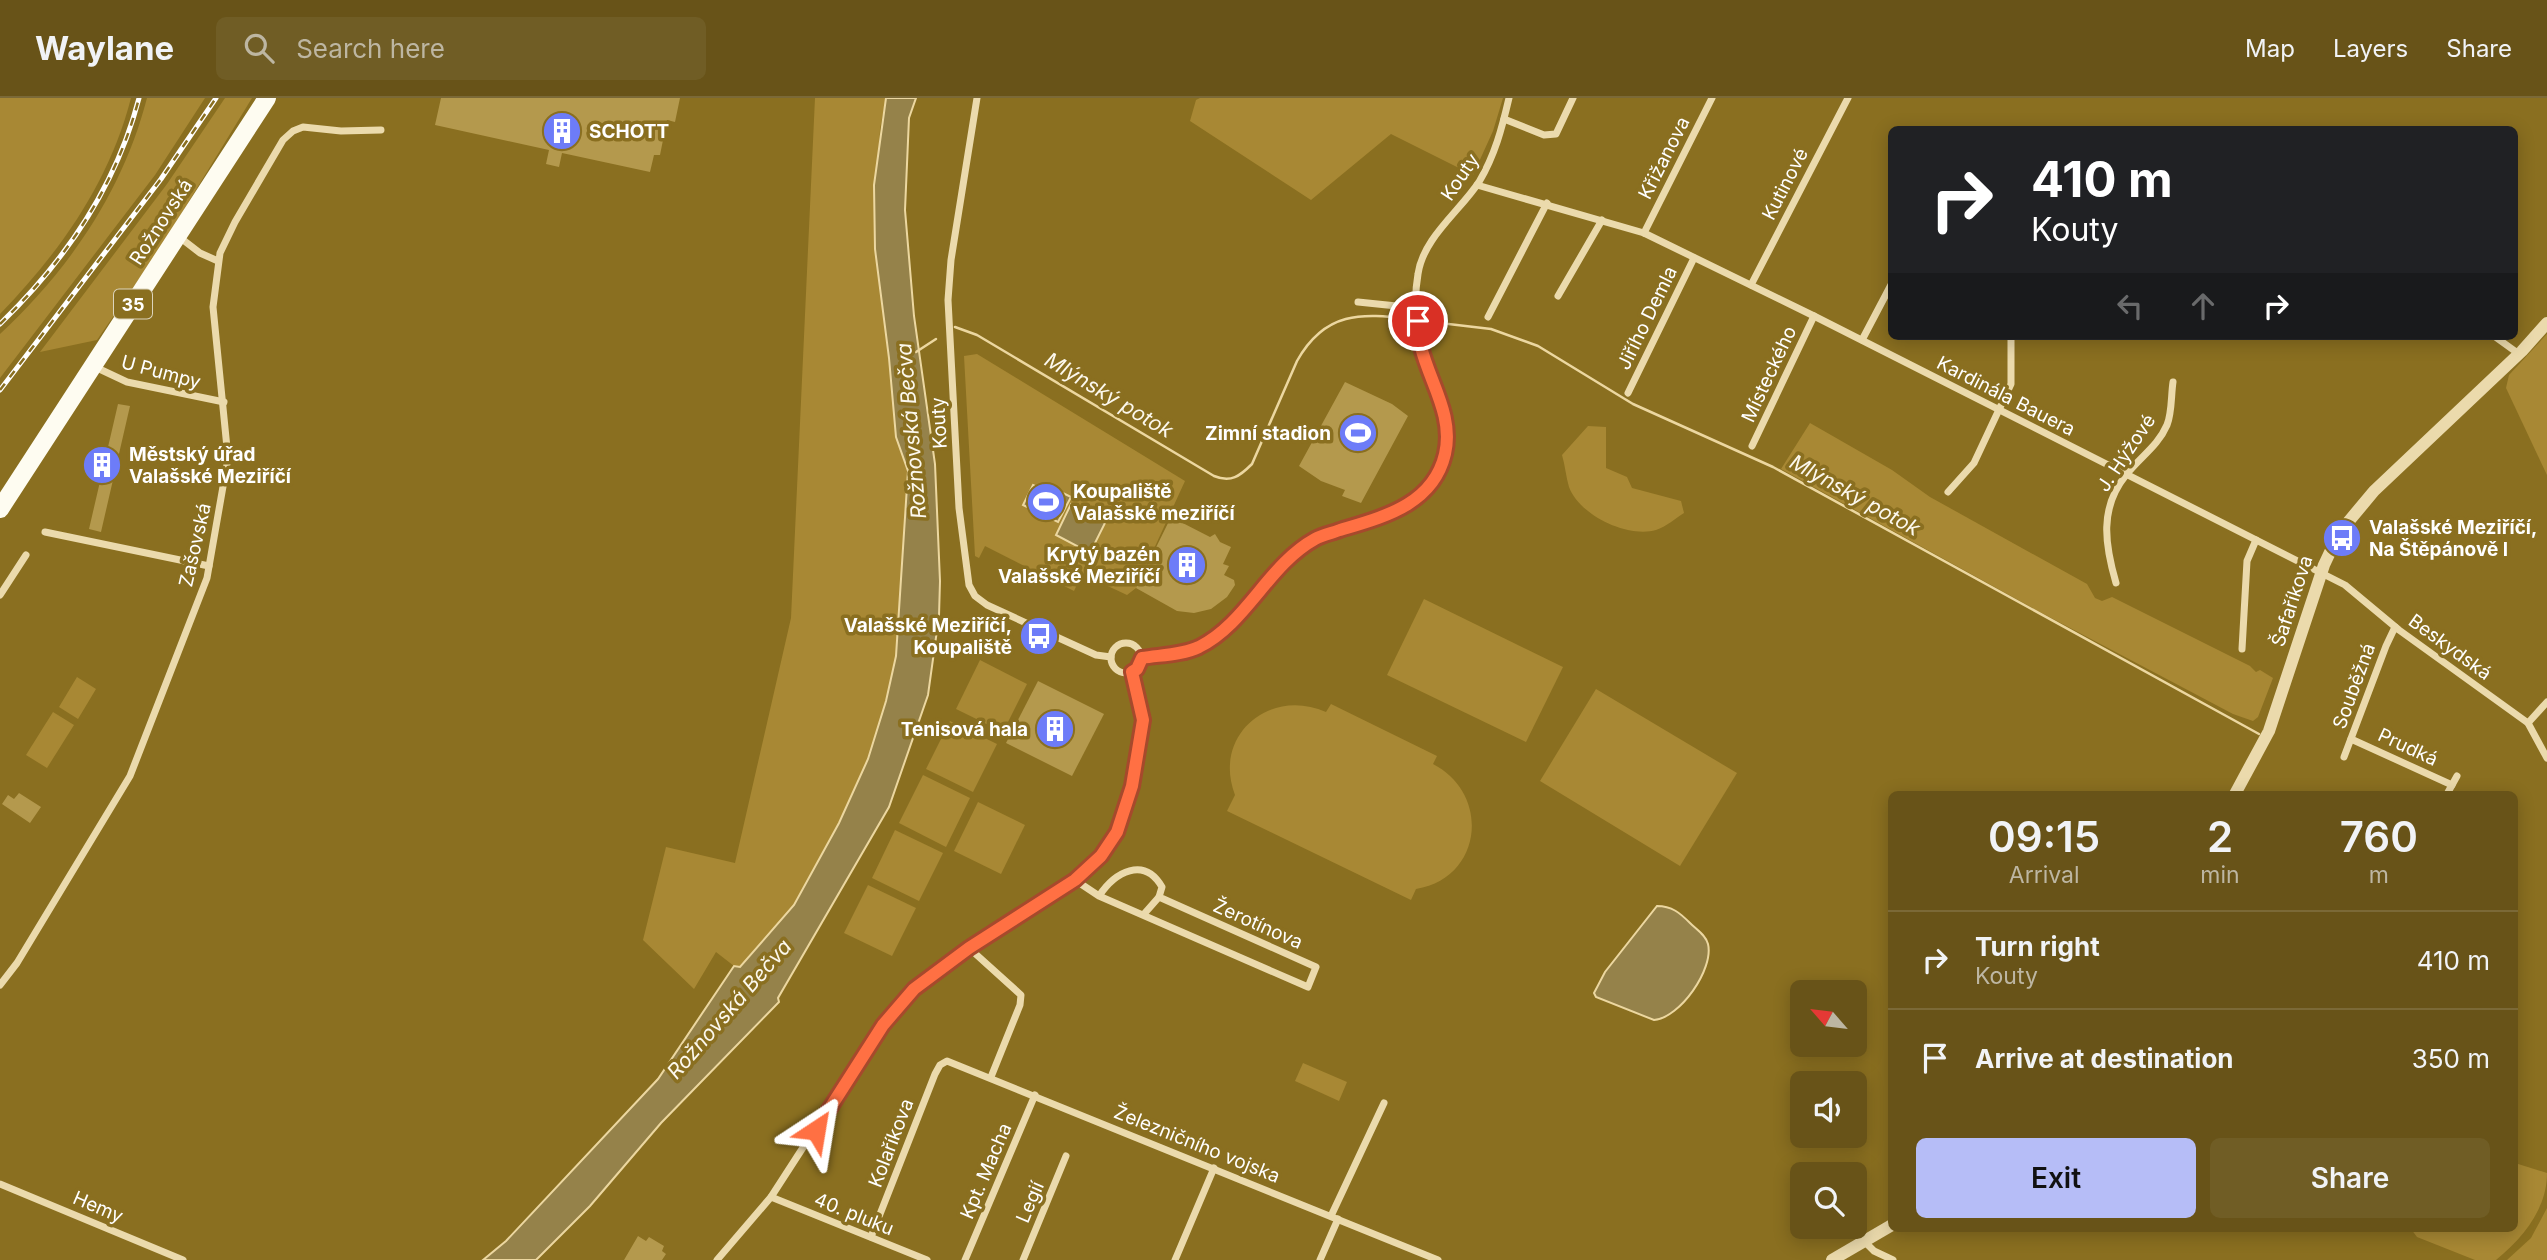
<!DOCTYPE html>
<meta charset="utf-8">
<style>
:root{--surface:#685318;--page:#705d25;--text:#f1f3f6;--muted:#bdb6a2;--line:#7b6937;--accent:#b6bdf7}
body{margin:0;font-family:Inter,sans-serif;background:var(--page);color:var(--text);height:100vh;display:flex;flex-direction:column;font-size:26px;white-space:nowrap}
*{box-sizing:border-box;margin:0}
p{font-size:23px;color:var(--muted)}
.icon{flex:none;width:38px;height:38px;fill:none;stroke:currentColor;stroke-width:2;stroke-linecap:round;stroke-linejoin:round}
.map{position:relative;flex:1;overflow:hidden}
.panel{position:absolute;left:1888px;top:693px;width:630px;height:441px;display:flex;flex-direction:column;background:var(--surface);border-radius:10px;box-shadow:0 4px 18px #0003}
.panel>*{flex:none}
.guide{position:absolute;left:1888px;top:28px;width:630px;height:214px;border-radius:10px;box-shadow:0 4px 18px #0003;background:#202124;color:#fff;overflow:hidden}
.needle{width:46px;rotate:298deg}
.controls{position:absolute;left:1790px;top:882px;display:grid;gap:14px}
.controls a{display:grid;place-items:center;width:77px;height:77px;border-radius:10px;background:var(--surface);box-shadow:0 4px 18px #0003;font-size:35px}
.pin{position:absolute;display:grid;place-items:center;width:60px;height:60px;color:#fff;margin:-30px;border:4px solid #fff;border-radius:50%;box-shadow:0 2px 7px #0007}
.me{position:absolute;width:77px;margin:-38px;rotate:33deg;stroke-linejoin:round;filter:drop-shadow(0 0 5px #0008)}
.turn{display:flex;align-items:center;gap:24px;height:147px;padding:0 28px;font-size:32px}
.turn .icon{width:91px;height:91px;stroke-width:2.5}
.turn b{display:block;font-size:49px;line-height:60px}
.lanes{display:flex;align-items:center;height:66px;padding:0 28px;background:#0003;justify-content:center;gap:35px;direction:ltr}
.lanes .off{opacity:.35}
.eta{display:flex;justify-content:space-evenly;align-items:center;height:119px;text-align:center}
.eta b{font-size:42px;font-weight:600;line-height:49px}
.action{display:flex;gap:14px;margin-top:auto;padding:14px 28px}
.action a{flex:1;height:80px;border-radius:10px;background:var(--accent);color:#111;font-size:28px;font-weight:600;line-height:80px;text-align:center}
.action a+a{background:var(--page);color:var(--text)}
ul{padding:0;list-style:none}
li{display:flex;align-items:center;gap:21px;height:98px;padding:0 28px;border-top:2px solid var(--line)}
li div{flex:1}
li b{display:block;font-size:26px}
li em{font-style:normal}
header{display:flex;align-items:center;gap:42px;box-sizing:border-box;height:98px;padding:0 35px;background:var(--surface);border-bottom:2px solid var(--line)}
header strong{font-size:33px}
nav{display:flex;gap:38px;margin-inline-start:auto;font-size:24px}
.search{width:490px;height:63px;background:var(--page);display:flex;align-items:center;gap:18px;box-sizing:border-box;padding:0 24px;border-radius:10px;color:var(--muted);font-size:26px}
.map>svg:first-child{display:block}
.green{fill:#a88834}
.water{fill:#95824a;stroke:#ecd7a0;stroke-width:2}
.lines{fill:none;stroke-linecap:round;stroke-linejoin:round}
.stream{stroke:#ecd7a0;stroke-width:2.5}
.building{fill:#b4994d}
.minor{stroke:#ebdaac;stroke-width:7}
.tertiary{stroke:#ebdaac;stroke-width:12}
.primary{stroke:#fefcf1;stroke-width:18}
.rail-casing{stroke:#fff;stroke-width:5}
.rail{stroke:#8a6f20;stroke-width:2.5;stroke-dasharray:8;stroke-linecap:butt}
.route-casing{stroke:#a6492c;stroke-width:18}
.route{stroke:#ff7043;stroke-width:12}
.labels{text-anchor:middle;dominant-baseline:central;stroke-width:7;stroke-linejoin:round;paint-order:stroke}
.shield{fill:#8a6f20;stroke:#dcd4bc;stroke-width:2}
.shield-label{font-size:18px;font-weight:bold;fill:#fff}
.poi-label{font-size:19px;font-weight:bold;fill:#fff;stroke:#8a6f20;text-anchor:start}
.street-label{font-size:19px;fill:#fff;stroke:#8a6f20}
.water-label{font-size:21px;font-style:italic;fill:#fcf8ed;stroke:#8a6f20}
</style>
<header>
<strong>Waylane</strong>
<div class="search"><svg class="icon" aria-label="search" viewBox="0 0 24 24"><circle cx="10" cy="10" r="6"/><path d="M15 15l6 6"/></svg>Search here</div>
<nav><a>Map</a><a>Layers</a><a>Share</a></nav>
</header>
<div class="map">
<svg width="2547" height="1162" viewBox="0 0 2547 1162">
<rect width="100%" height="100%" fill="#8a6f20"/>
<g class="green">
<path d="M0,0H131C109,85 60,154 0,216Z"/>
<path d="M147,0H205L155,77L0,280V236C69,172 123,93 147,0Z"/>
<polygon points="225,0 252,0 161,149 97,242 40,254 167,86"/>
<polygon points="815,0 886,0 880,31 875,151 889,260 896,339 908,373 896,558 886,603 867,663 839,725 794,807 740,869 734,868 716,854 694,891 643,842 666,749 735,765 791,520"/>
<polygon points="1200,0 1503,0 1493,33 1473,77 1391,36 1311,102 1190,23 1196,2"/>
<polygon points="2547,236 2547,377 2506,290 2509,277"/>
<polygon points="977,256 1185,383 1136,490 1127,497 1082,476 1074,493 985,448 979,460 975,458 964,258"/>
<polygon points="1810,325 1892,372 1930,399 2087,486 2095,500 2102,503 2112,499 2250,568 2256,574 2260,572 2273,580 2258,619 2253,623 2233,616 2038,513 1781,371"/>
<path d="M1588,328L1606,329V370L1627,379L1632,390L1681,403L1684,415C1676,420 1666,429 1656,432C1628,440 1580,418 1569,389C1566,379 1565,367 1562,357Z"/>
<polygon points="1424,501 1563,569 1526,644 1387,577"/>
<polygon points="980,562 1027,586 1003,634 956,611"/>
<polygon points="77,579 96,591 78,621 59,609"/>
<polygon points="1596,591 1737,675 1680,768 1540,683"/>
<path d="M1331,606L1437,658L1433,666C1491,696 1483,780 1416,791L1411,802L1227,713L1235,697C1212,637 1270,589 1326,614Z"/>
<polygon points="53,614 74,627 47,670 26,657"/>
<polygon points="950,623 997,646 973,694 926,671"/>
<polygon points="923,677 970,700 946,749 899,725"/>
<polygon points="978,704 1025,727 1001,776 954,753"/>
<polygon points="895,732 943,755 919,803 872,780"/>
<polygon points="868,787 916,810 892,858 844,835"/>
<polygon points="1303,965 1347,984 1339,1003 1295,983"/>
<path d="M2515,1065L2547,1075C2547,1111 2523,1140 2496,1162H2475L2417,1139L2411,1131L2515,1130Z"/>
<polygon points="2547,1110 2547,1162 2507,1162 2531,1140"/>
</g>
<g class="water">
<polygon points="886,0 916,0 909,20 905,112 914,218 935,366 940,483 939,518 928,597 889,709 778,900 779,904 661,1025 590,1108 536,1162 483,1162 506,1143 658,981 734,868 740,869 794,807 839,725 868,661 886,603 896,558 908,373 896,339 889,260 875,151 874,87"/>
<polygon points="1033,387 1060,400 1063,395 1071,399 1058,424 1023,407"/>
<polygon points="1071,406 1090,415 1093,409 1109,417 1090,455 1056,437"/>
<path d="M1657,808C1672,808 1680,815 1690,825C1696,831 1706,837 1708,846C1714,871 1680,920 1654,922L1596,899L1594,895L1605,874Z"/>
</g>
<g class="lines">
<g class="stream">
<polyline points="1423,223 1491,231 1538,248 1633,306 1773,369 2259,636"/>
<path d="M955,229L977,237L1214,378C1231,385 1240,378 1252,366L1297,263C1325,213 1361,215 1411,221"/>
<polyline points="916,254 936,241"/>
</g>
</g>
<g class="building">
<polygon points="441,0 680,0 675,24 667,22 660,57 654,57 650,74 562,55 559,69 546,66 549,52 435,27"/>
<polygon points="1345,284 1392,306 1408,318 1361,405 1342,398 1345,392 1321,383 1299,368"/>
<polygon points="118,306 130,308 101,434 89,431 102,375 86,372 90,358 105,362"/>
<polygon points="1171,419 1210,439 1215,436 1220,444 1231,449 1223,466 1229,468 1224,477 1234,482 1235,487 1227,499 1211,511 1194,515 1177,513 1136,490"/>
<polygon points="1038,583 1104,616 1072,678 1006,645"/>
<polygon points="19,695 41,709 30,725 2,706 8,697 14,701"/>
<polygon points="638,1138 646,1143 649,1139 664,1148 662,1153 666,1156 662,1162 624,1162"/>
</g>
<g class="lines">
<g class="minor">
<polyline points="977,0 951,162 948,202 959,410 969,487 975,498 987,507 1096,557 1111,559"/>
<polyline points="1504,21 1544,37 1556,36 1573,0"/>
<polyline points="1477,87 1644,135 1814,218 2345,487 2399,532 2528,625 2547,660"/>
<polyline points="1644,135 1712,0"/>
<polyline points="178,138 200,155 218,163"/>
<polyline points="1751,187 1848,0"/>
<polyline points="1558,198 1602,122"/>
<polyline points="1358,204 1416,210"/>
<polyline points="1488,219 1547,105"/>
<polyline points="2494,238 2519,256"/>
<polyline points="1862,242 1892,185"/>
<polyline points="93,268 127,284 224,304"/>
<polyline points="1628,295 1694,160"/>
<polyline points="1752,348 1814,218"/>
<polyline points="1948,394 1974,365 2011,286 2011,238"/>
<polyline points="45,434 209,468"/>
<path d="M2116,485C2105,447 2099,410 2126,377C2140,359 2158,348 2167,327C2172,315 2171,297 2173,284"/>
<polyline points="0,497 26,457"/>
<circle cx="1126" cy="560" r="15"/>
<polyline points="2242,551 2247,463 2256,442"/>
<path d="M1142,560C1160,557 1182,557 1199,549C1247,524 1268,467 1315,441C1322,437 1332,435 1340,432C1383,418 1433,407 1445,356C1454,319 1431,285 1421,250C1415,228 1414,198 1418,176C1423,140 1460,113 1479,84C1495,57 1502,30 1509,0"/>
<polyline points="2528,625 2547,604"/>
<polyline points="2351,641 2452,687"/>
<polyline points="2344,659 2386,548 2395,529"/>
<polyline points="2447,696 2457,678"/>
<path d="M1075,782L1099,798L1308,889L1316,869L1159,799L1162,789C1144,758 1115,774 1099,798"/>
<polyline points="1144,816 1159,799"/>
<polyline points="969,850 1021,897 1020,907 991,979"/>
<polyline points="0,887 17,865 130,678 207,480 228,360 213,209 220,155 235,124 283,42 293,33 303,29 341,33 381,32"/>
<polyline points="0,1086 183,1162"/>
<polyline points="771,1099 927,1162"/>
<polyline points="1331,1118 1384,1005"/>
<polyline points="871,1139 935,976 940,967 947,963 1438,1162"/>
<polyline points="1864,1143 1874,1153 1893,1162"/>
<polyline points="717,1162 771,1099 870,946 897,910 935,874 1030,809 1075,782 1101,758 1117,734 1132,688 1143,622 1132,574"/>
<polyline points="965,1162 1035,997"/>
<polyline points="1023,1162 1066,1058"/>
<polyline points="1175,1162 1214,1070"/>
<polyline points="1320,1162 1338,1121"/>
</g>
<g class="tertiary">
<polyline points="2235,696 2269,633 2324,467 2339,435 2374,393 2522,253 2547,225"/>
<polyline points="1832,1162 1892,1127"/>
</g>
<polyline class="primary" points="0,411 267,0"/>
<g class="rail-casing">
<g id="rail">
<path d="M0,226C65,163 116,89 139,0"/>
<polyline points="0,292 161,81 216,0"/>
</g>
</g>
<use href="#rail" class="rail"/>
</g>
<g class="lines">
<g class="route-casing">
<path id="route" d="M816,1032L883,927L914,891L969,850L1075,782L1101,758L1117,734L1132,688L1143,622L1132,574L1137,571L1142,560C1160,557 1182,557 1199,549C1247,525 1268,467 1315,441C1322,437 1332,435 1340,432C1383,419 1433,407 1445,356C1454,318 1430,285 1421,249C1418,241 1418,232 1418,223"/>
</g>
<use href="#route" class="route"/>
</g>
<defs>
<g id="building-disc" transform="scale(2.0125)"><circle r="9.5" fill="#6d7cf8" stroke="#8a6f20"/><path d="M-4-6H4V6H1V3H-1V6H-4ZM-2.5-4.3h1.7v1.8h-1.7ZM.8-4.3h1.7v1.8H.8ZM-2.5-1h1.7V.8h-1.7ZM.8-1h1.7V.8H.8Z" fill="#fff"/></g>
<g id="stadium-disc" transform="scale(2.0125)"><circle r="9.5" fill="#6d7cf8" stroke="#8a6f20"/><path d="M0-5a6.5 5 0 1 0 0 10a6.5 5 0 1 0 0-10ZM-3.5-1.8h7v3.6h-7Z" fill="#fff"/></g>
<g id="bus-disc" transform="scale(2.0125)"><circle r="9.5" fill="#6d7cf8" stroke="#8a6f20"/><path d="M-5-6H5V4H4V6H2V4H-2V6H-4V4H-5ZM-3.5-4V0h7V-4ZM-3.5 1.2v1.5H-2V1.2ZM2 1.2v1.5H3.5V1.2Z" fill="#fff"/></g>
</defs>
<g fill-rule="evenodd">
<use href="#building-disc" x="562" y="33"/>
<use href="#stadium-disc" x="1358" y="335"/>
<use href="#building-disc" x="102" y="367"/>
<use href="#stadium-disc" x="1046" y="404"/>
<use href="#bus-disc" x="2342" y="440"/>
<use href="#building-disc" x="1187" y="467"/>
<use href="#bus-disc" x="1039" y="538"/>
<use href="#building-disc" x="1055" y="631"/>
</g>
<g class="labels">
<rect class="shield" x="114" y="191.5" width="38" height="29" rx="5"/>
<g class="shield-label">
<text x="133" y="206">35</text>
</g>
<g class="poi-label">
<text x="589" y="33">SCHOTT</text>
<text x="1331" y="335" text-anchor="end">Zimní stadion</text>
<text x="129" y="356">Městský úřad<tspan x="129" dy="22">Valašské Meziříčí</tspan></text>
<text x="1073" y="393">Koupaliště<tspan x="1073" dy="22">Valašské meziříčí</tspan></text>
<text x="2369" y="429">Valašské Meziříčí,<tspan x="2369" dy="22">Na Štěpánově I</tspan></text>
<text x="1160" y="456" text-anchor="end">Krytý bazén<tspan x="1160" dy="22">Valašské Meziříčí</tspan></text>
<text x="1012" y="527" text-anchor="end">Valašské Meziříčí,<tspan x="1012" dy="22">Koupaliště</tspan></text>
<text x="1028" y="631" text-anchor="end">Tenisová hala</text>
</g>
<g class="street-label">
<text transform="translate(1664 60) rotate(-63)">Křižanova</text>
<text transform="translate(1460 79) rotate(-56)">Kouty</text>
<text transform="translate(1785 86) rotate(-63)">Kutinové</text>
<text transform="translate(161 124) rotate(-57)">Rožnovská</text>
<text transform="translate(1647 220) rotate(-64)">Jiřího Demla</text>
<text transform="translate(161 274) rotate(15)">U Pumpy</text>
<text transform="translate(1769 276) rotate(-65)">Místeckého</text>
<text transform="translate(2006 298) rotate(27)">Kardinála Bauera</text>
<text transform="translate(939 325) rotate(-93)">Kouty</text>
<text transform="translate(2126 355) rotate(-56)">J. Hýžové</text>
<text transform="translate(195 447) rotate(-77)">Zašovská</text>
<text transform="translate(2292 503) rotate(-72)">Šafaříkova</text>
<text transform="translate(2450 549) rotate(36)">Beskydská</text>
<text transform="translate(2354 588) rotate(-70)">Souběžná</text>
<text transform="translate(2408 649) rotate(25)">Prudká</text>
<text transform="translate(1258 826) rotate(24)">Žerotínova</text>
<text transform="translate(891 1045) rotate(-69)">Kolaříkova</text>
<text transform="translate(1197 1046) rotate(22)">Železničního vojska</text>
<text transform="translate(986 1073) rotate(-67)">Kpt. Macha</text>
<text transform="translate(1030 1104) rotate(-67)">Legií</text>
<text transform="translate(98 1109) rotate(23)">Hemy</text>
<text transform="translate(854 1116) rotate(22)">40. pluku</text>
</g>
<g class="water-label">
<text transform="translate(1109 297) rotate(31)">Mlýnský potok</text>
<text transform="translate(911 333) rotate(-95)">Rožnovská Bečva</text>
<text transform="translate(1855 397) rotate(29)">Mlýnský potok</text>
<text transform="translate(729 911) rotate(-49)">Rožnovská Bečva</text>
</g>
</g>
</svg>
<div class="controls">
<a><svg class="needle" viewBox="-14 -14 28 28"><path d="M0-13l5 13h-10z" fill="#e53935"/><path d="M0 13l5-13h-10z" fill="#bdb6a2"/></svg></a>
<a><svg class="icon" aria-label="sound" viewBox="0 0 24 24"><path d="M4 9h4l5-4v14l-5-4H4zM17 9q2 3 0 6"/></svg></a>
<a><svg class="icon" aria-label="search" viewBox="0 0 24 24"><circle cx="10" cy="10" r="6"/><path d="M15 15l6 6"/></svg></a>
</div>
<div class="pin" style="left:1418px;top:223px;background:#d93025"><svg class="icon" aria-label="arrive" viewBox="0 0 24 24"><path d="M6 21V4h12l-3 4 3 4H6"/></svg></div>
<svg class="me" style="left:816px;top:1032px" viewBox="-20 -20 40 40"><path d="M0-17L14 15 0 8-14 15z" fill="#ff7043" stroke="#fff" stroke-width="4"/></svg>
<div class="guide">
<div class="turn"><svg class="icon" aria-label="right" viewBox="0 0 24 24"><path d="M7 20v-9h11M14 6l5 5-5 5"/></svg><div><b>410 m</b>Kouty</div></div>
<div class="lanes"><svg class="icon off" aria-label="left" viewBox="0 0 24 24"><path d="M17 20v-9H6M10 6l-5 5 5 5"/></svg><svg class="icon off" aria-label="ahead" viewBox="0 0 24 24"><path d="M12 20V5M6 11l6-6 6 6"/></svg><svg class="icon" aria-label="right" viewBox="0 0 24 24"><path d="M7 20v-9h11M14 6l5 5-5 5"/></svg></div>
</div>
<section class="panel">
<div class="eta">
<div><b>09:15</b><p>Arrival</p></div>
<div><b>2</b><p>min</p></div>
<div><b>760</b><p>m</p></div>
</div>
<ul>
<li><svg class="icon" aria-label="right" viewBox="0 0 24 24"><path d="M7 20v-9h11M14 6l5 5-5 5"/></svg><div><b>Turn right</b><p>Kouty</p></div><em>410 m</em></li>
<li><svg class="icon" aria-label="arrive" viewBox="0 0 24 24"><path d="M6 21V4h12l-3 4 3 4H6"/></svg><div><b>Arrive at destination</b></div><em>350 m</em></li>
</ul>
<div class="action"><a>Exit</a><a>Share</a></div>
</section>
</div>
